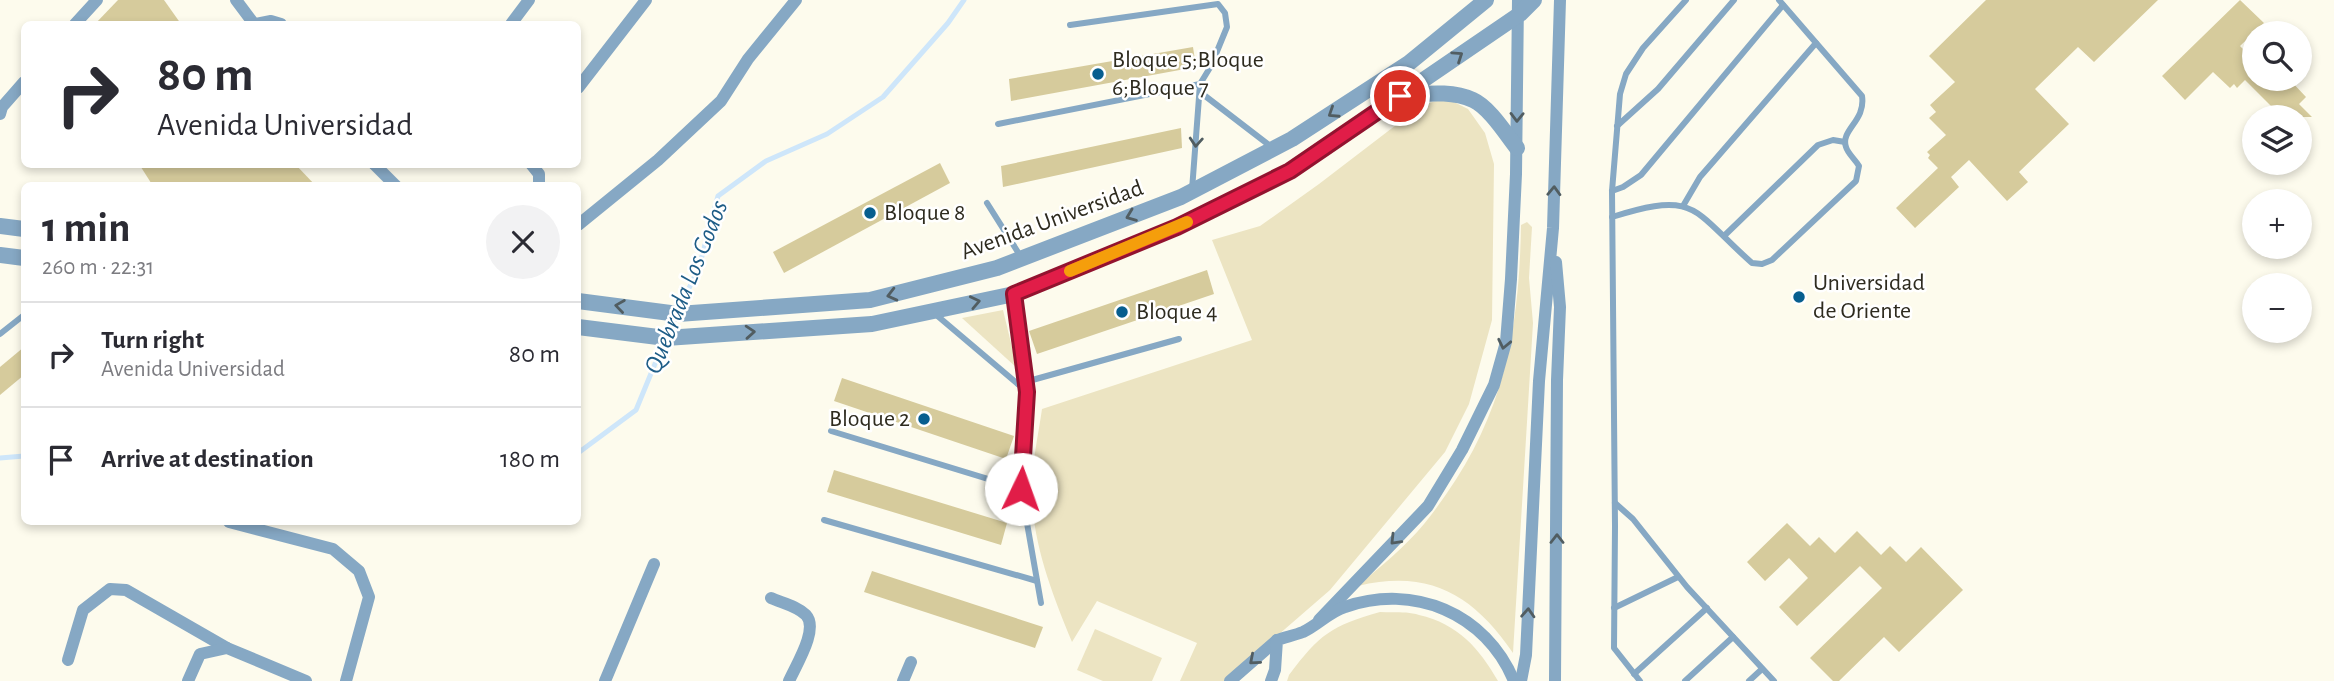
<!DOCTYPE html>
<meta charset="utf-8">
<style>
:root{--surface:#fff;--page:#f2f2f3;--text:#2b2b33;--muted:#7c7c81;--line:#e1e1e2}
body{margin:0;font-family:"Alegreya Sans",sans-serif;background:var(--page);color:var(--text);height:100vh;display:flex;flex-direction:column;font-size:26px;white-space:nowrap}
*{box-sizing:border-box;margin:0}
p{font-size:23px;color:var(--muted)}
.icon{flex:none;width:38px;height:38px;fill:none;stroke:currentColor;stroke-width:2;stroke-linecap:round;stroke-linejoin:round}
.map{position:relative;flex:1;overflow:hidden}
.sheet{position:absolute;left:21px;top:182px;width:560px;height:343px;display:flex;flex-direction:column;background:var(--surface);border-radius:10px;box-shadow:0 4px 10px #0003}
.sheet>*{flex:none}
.hud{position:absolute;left:21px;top:21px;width:560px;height:147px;border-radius:10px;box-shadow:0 4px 10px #0003;background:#fff;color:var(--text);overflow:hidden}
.buttons{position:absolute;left:2242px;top:21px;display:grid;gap:14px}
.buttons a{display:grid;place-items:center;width:70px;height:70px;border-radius:50%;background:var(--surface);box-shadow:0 4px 10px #0003;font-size:35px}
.pin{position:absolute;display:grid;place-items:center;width:60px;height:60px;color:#fff;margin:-30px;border:4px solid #fff;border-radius:50%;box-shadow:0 2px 7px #0007}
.me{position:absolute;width:77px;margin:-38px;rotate:3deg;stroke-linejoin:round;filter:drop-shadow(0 0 5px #0008)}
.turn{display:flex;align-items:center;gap:24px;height:147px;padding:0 21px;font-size:32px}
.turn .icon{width:91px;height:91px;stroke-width:2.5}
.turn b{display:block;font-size:49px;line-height:60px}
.round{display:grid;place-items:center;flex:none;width:74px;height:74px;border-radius:37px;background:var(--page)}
.summary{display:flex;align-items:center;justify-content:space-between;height:119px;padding:0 21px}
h1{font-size:42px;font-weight:600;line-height:52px}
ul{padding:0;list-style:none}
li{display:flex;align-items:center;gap:21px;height:105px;padding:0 21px;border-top:2px solid var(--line)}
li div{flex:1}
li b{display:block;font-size:26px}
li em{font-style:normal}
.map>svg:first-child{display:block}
.green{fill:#ece4c2}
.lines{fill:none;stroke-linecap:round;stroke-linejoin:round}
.stream{stroke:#cee6fa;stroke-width:5}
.building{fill:#d6cb9c}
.service{stroke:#86a8c4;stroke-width:6}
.minor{stroke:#86a8c4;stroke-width:12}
.tertiary{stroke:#86a8c4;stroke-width:16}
.oneway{stroke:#515d61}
.route-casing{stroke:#92132f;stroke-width:18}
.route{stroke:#e11d48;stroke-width:12}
.slow{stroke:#f59e0b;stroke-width:12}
.poi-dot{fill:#075e8f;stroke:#fff;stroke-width:2.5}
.labels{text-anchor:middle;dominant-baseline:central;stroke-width:5;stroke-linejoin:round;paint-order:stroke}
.poi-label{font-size:24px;fill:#2e2b1f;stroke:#fff;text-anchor:start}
.street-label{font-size:24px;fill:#2e2b1f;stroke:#fff}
.water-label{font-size:26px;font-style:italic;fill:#1e5d87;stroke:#fff}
</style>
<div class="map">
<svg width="2334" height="681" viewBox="0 0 2334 681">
<rect width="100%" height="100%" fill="#fdfbed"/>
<g class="green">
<path d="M1446,98L1468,109L1485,133L1494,164L1492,320L1469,404L1445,452L1330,590L1225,681H1180L1197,643L1097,601L1072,642C1053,596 1033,545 1032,495C1031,467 1038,437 1042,409L1252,340L1212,240L1260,226L1319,184L1400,122L1426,104Z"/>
<path d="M1527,222L1532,227L1529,278L1533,323L1513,653C1473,595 1430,569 1358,586C1381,566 1405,547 1424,524C1500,430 1519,343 1521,225Z"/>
<polygon points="1003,310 1017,368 962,318"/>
<path d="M1380,612C1392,613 1407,611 1419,615C1458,624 1479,648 1498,681H1287L1289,675C1320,634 1331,626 1380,612Z"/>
<polygon points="1095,629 1162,658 1152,681 1103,681 1077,670"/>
</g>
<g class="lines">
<g class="stream">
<polyline points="578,453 636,410 666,337 699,267 718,196 766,161 827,134 883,97 948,23 964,0"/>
<polyline points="0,458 24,456"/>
<polyline points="424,522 439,522"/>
</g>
</g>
<g class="building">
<polygon points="118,0 164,0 181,24 95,24"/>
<polygon points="1986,0 2158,0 2094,62 2078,47 2035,89 2069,124 2019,172 2028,182 2007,201 1969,160 1951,177 1959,187 1915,228 1896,208 1938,168 1928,158 1930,155 1927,152 1946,135 1929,118 1936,112 1930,105 1955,82 1929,56"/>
<polygon points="2240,0 2264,23 2240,46 2254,60 2254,79 2289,79 2306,97 2299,104 2312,117 2282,117 2245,80 2237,88 2234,84 2230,88 2213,72 2185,100 2162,76"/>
<polygon points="1193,47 1196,67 1011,101 1009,79"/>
<polygon points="1181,128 1182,148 1003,187 1001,166"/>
<polygon points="940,163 950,183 784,273 773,252"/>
<polygon points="139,164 295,164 316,186 153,186"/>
<polygon points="1207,270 1214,294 1037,354 1029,331"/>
<polygon points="24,347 24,375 0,395 0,367"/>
<polygon points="842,378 1014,436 1006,459 834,401"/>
<polygon points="834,470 1007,523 1001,545 827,492"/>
<polygon points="1787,523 1810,546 1819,537 1835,553 1857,531 1881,555 1890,546 1906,562 1921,547 1963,590 1899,652 1884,637 1839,681 1833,681 1810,658 1882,588 1860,566 1797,626 1779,607 1808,578 1789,558 1765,581 1747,562"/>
<polygon points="872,571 1043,627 1035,648 864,592"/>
</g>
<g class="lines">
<g class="service">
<polyline points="1070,25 1218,4 1225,13 1227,27 1211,66 1200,84 1192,190"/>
<polyline points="1200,92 1273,148"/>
<polyline points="998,124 1200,84"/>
<polyline points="1617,126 1658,89 1734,0"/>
<polyline points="1612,191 1623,187 1641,175 1783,5"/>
<polyline points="987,203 1021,257"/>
<polyline points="1683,206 1700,177 1816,43"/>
<path d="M1612,217C1698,190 1692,210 1752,263L1762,264L1772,260L1856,181L1859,166C1855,159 1848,154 1846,147C1840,130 1866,121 1862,96L1779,0"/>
<polyline points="1724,236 1818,145 1833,140 1845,142"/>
<polyline points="1014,296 1027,392 1021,489 1041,603"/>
<polyline points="934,313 1019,385"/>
<polyline points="0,334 24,315"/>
<polyline points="1018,384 1179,339"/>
<polyline points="831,431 1021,489"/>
<polyline points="1615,503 1633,519 1687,587 1774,681"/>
<polyline points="824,520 1037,581"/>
<polyline points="1614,608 1678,577"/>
<polyline points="1634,674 1707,608"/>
<polyline points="1640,681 1614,648 1615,526 1612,191 1620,94 1626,74 1643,48 1686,0"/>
<polyline points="1685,681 1733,637"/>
<polyline points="1749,681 1762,669"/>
</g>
<g class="minor">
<polyline points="236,0 254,24"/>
<polyline points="75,24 97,0"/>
<polyline points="256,24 271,21 281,24"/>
<polyline points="511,24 529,0"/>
<polyline points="578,88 646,0"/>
<polyline points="0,114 2,107 24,82"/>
<polyline points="374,164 396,186"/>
<polyline points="531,164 539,174 539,186"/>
<polyline points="578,225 658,160 721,101 748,59 796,0"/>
<polyline points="229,522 333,549 359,571 369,597 346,681"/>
<path d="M771,598C782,603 797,606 806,615C819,629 796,665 789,681"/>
<polyline points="1319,620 1428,506 1462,450 1494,385 1506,342 1511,279 1516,174 1518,0"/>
<polyline points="68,660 83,610 110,589 126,590 227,648"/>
<polyline points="188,681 200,654 227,648 306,681"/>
<polyline points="605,681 654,564"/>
<polyline points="903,681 911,662"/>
<polyline points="1230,681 1277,640"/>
<path d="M1271,681L1275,670L1277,640C1286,637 1295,635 1303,632C1318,625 1329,612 1345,607C1413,583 1486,613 1514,681"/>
<polyline points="1521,681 1526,655 1539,381 1553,228 1560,0"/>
<polyline points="1555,681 1557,380 1560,307 1556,262"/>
</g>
<g class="tertiary">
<path d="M1403,95C1425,94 1451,90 1473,100C1489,107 1506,134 1517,148"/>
<polyline points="0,226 24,229"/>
<polyline points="0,255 24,258"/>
<polyline points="578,301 678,314 870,300 997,268 1181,197 1292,139 1409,63 1486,0"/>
<polyline points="578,327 666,338 872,324 1014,294 1177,227 1290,171 1520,14 1534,0"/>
</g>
</g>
<defs><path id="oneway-chevron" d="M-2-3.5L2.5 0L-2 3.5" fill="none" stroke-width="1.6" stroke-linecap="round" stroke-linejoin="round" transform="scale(1.75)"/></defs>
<g class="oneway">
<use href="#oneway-chevron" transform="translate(1458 56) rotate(-34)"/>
<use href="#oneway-chevron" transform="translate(1333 113) rotate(147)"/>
<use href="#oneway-chevron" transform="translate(1517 117) rotate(91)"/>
<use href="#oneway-chevron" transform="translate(1196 142) rotate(94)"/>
<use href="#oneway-chevron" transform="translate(1554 191) rotate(-88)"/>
<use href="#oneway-chevron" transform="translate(1131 216) rotate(159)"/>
<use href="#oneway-chevron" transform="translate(892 295) rotate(166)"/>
<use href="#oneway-chevron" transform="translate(975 302) rotate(-12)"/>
<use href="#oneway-chevron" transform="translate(620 306) rotate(-172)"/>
<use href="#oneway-chevron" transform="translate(750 332) rotate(-4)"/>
<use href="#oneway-chevron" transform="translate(1504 344) rotate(102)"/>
<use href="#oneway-chevron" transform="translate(1557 539) rotate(-90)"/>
<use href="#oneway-chevron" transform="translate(1395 540) rotate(134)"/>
<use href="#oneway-chevron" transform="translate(1528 613) rotate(-87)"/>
<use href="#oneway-chevron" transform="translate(1254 660) rotate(139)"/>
</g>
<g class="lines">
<g class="route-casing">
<polyline id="route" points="1021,489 1027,392 1014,294 1177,227 1290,171 1400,96"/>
</g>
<use href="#route" class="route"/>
<polyline class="slow" points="1070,271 1187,222"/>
</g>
<g class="poi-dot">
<circle cx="1098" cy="74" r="7"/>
<circle cx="870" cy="213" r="7"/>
<circle cx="1799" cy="297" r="7"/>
<circle cx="1122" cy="312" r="7"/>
<circle cx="924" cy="419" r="7"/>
</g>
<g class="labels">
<g class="poi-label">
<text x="1112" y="60">Bloque 5;Bloque<tspan x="1112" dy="28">6;Bloque 7</tspan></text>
<text x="884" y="213">Bloque 8</text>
<text x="1813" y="283">Universidad<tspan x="1813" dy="28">de Oriente</tspan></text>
<text x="1136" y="312">Bloque 4</text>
<text x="910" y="419" text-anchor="end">Bloque 2</text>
</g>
<g class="street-label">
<text transform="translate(1052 220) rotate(-20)">Avenida Universidad</text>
</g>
<g class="water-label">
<text transform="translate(686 287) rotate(-68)">Quebrada Los Godos</text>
</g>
</g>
</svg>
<div class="buttons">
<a><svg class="icon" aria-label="search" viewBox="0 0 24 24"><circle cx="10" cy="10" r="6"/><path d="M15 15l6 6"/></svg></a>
<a><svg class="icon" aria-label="layers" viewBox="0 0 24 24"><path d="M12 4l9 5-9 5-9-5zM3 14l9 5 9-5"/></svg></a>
<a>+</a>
<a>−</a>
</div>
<div class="pin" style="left:1400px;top:96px;background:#d93025"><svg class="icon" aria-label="arrive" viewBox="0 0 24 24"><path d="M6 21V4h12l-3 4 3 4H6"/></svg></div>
<svg class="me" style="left:1021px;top:489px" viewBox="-20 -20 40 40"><circle r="19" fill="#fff"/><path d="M0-13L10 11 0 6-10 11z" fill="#e11d48"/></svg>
<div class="hud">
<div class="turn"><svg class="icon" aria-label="right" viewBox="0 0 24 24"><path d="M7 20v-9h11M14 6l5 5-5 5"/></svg><div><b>80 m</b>Avenida Universidad</div></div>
</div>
<section class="sheet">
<div class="summary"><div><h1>1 min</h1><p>260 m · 22:31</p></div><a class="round"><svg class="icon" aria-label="close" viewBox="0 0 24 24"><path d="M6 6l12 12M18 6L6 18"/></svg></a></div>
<ul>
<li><svg class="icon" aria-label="right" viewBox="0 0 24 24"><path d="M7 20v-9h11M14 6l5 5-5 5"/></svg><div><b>Turn right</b><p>Avenida Universidad</p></div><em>80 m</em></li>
<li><svg class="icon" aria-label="arrive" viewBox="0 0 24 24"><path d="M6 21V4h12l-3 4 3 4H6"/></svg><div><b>Arrive at destination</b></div><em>180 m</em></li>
</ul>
</section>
</div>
